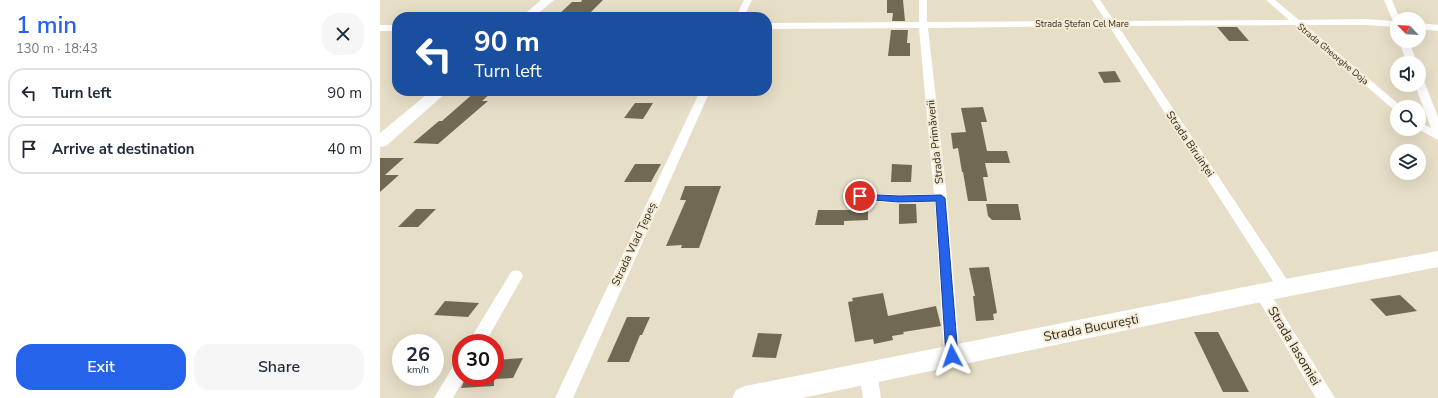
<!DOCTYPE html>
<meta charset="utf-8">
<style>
:root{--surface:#fff;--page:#f6f6f7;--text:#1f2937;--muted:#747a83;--line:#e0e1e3;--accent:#2563eb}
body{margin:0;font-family:"Nunito Sans",sans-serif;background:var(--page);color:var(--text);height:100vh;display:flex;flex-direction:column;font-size:15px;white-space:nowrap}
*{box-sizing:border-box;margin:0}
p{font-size:13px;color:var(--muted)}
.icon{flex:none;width:22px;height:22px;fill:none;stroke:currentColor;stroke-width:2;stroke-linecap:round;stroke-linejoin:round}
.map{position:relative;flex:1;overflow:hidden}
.drawer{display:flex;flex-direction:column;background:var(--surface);width:380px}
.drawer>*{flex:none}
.hud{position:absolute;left:12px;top:12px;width:380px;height:84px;border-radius:16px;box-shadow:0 4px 16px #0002;background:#1a4fa0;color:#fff;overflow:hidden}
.needle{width:26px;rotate:295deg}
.controls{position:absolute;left:1010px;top:12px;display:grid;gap:8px}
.controls a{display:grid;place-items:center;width:36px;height:36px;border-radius:50%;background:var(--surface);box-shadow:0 4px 16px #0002;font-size:20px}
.speed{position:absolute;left:12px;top:334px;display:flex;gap:8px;font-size:20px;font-weight:700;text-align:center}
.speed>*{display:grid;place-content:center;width:52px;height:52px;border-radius:50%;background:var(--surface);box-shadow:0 4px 16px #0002;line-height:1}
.speed small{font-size:10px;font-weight:400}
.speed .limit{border:6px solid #d22;background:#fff;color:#111}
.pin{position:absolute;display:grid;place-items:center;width:34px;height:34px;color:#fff;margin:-17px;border:2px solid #fff;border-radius:50%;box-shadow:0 1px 4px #0007}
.me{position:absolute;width:44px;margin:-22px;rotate:356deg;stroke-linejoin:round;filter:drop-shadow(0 0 3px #0008)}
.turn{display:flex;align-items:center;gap:14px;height:84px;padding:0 16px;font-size:18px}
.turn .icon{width:52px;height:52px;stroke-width:2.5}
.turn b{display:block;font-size:28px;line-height:34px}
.round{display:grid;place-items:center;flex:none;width:42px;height:42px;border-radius:16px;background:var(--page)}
.overview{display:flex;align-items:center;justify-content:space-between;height:68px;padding:0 16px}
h1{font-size:24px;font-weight:600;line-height:30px;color:var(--accent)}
.button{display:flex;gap:8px;margin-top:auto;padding:8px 16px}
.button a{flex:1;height:46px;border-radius:16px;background:var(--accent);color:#fff;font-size:16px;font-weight:600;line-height:46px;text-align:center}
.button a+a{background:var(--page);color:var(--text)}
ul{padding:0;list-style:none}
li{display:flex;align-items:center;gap:12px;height:50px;margin:0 8px 6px;padding:0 8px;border:2px solid var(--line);border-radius:16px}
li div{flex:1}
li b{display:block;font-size:15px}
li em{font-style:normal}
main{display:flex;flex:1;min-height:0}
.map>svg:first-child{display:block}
.building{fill:#726955}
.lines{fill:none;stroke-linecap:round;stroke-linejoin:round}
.minor{fill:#fff;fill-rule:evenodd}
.secondary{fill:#fff;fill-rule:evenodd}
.route{fill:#2563eb;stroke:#184099}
.labels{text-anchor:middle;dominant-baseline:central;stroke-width:4;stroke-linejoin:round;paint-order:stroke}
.far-street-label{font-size:9px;fill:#2e2a21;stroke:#f5ebd4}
.street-label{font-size:11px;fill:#2e2a21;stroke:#f5ebd4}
.near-street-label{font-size:13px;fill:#2e2a21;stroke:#f5ebd4}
</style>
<main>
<section class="drawer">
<div class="overview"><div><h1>1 min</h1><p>130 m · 18:43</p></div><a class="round"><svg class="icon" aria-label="close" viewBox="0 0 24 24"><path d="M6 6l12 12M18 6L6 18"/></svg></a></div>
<ul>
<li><svg class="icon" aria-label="left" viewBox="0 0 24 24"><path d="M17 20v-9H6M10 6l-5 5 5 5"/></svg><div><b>Turn left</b></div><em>90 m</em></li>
<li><svg class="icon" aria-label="arrive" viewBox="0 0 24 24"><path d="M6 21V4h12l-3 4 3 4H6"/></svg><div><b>Arrive at destination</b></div><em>40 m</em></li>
</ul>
<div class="button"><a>Exit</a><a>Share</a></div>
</section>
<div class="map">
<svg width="1058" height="398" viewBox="0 0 1058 398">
<rect width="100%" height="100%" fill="#e7dec7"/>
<g class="building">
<polygon points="202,0 223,0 206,17 176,17 192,2 201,2"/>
<polygon points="507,0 523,0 525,21 512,21 513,13 507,13"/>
<polygon points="837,27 857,27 869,41 849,41"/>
<polygon points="511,30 528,30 527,43 530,43 530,56 508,56"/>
<polygon points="735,71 741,82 724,83 718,72"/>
<polygon points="95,92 111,93 102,101 108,101 58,144 33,143 59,121 62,121"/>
<polygon points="255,103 273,103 263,119 244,118"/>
<polygon points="603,107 607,122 601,122 607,151 627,151 630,163 605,163 608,177 603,177 607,201 588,201 583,172 582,172 578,148 573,149 571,133 586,132 581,108"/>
<polygon points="0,158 24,158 5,175 19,175 0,192"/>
<polygon points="255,164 281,164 271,182 244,182"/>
<polygon points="512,164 532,165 531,182 511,182"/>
<polygon points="305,186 341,186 319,248 301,248 302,245 286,246 306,200 300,200"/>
<polygon points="472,204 488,204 488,220 464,221 464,225 435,225 438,210 471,210"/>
<polygon points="519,204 536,204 537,223 519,224"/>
<polygon points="606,204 638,204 641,220 612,220 608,216"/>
<polygon points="36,209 56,209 38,227 18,227"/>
<polygon points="609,267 617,313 613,314 614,320 596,321 593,296 595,296 589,268"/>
<polygon points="503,293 508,316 556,306 561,326 523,332 524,334 512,336 513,340 494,344 493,339 475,342 468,302 473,301 472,298"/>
<polygon points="1020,295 1037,311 1006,316 990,299"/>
<polygon points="65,301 99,303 88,317 54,315"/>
<polygon points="247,317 270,317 262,335 260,335 249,362 227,362"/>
<polygon points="814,332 838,332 869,392 843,392"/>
<polygon points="378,333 402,334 396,358 372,357"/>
<polygon points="143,358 133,378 115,379 115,360"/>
<polygon points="86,377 114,377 114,386 81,388"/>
</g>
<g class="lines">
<g class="minor">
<polygon points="364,0 372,0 364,17 356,17"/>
<polygon points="539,0 547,0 547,22 726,21 712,0 720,0 734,21 909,20 886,0 895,0 919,20 985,19 1013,21 1004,0 1012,0 1020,19 1017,19 1017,27 985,25 925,25 1022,107 1017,107 1017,110 1013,109 915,25 738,26 910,284 913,288 910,292 905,294 900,292 729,26 548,28 567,198 580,356 578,361 572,363 566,361 564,356 555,202 519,203 480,201 475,200 474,197 475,194 480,193 519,195 554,194 539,28 387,29 387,23 539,22"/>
<polygon points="1039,23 1058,25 1058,31 1039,29"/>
<rect x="0" y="25" width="17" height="6"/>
<polygon points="1019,41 1029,41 1037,63 1027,63"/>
<polygon points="1039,78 1044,81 1058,117 1058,140 1038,129 1039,129 1039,122 1051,128 1035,85 1039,85"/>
<polygon points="320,91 330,91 193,398 175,398"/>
<polygon points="136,270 141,272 143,276 105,343 88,343 131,272"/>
<polygon points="883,288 888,290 955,398 936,398 875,294 878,290"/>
<polygon points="81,360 81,377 85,377 73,398 54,398 75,363"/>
<polygon points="488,365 494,368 497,373 501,398 483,398 479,373 482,368"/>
</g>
<g class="secondary">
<polygon points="161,0 174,0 154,17 141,17"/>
<polygon points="51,91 68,91 6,146 0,147 0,133"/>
<polygon points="1058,251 1058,267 905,297 422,398 352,398 356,390 365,386 905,279"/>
</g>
</g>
<polygon class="route" points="477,194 519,196 561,195 565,198 578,356 576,360 572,361 568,360 566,356 556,201 519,202 480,199 477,199 476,196"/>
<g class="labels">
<g class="far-street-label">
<text x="702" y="24">Strada Ștefan Cel Mare</text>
<text transform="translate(953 54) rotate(40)">Strada Gheorghe Doja</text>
</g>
<g class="street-label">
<text transform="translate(555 142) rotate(-96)">Strada Primăverii</text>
<text transform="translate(810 144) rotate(56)">Strada Biruinței</text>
<text transform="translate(254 244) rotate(-65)">Strada Vlad Țepeș</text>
</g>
<g class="near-street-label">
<text transform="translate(711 328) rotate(-11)">Strada București</text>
<text transform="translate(914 346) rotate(59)">Strada Iasomiei</text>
</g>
</g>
</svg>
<div class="controls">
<a><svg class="needle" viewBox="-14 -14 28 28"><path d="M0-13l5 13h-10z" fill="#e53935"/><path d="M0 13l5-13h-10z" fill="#747a83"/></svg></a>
<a><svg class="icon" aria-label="sound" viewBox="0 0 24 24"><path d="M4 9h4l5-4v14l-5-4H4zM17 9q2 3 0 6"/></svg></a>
<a><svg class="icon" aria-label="search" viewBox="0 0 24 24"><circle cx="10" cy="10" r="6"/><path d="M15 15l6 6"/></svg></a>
<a><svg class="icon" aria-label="layers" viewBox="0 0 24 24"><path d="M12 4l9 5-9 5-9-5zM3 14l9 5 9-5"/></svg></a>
</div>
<div class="speed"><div>26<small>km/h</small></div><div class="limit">30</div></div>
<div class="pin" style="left:480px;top:196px;background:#d93025"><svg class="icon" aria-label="arrive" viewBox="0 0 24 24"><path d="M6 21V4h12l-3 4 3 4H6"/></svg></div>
<svg class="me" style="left:572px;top:356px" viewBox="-20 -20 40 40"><path d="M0-17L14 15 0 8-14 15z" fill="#2563eb" stroke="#fff" stroke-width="4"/></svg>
<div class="hud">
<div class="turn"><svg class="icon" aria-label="left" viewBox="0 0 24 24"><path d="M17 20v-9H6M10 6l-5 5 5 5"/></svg><div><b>90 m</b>Turn left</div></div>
</div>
</div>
</main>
